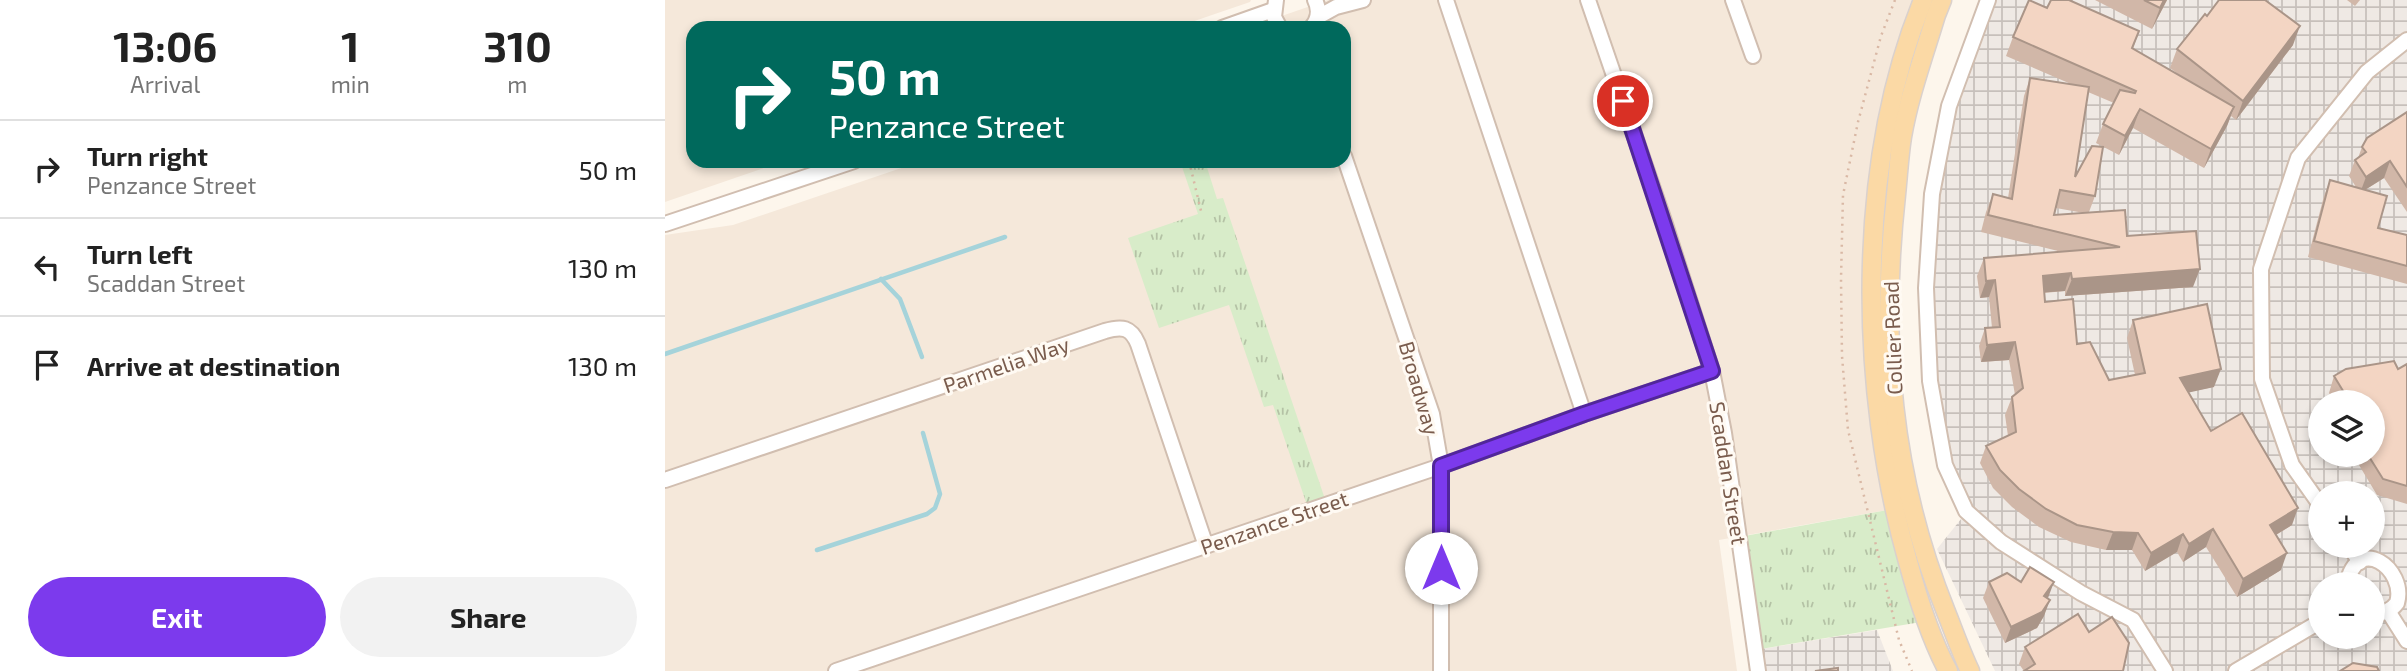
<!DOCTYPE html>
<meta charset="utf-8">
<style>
:root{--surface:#fff;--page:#f2f2f2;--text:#222;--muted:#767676;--line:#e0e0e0;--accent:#7c3aed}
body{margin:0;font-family:"Exo 2",sans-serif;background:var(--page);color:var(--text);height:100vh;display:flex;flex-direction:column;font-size:26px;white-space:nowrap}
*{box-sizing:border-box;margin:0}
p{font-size:23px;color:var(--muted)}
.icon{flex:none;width:38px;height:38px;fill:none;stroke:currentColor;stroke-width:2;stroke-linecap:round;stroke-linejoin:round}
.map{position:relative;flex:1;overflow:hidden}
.details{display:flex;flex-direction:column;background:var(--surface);width:665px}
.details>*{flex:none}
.banner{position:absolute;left:21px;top:21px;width:665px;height:147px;border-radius:21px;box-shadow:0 4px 10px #0003;background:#00695c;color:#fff;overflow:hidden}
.buttons{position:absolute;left:1643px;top:390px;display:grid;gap:14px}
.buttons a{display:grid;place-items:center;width:77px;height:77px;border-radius:50%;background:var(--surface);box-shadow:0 4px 10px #0003;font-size:35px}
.pin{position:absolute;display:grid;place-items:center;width:60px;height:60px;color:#fff;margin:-30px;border:4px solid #fff;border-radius:50%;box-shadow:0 2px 7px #0007}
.me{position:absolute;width:77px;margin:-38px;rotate:0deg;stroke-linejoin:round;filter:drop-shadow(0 0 5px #0008)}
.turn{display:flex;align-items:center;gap:24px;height:147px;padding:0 28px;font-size:32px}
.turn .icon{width:91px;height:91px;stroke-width:2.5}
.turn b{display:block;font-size:49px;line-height:60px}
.eta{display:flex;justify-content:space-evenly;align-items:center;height:119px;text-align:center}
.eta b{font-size:42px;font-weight:700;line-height:49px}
.action{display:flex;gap:14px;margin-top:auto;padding:14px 28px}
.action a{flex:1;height:80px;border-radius:42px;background:var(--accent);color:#fff;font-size:28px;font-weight:700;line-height:80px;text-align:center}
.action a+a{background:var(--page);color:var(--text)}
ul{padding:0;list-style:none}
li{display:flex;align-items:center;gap:21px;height:98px;padding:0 28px;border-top:2px solid var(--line)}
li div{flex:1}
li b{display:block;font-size:26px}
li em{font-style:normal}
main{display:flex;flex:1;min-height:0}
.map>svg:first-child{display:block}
.residential{fill:#f5e8da}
.industrial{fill:url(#industrial-grid);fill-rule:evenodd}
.park{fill:url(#park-tufts)}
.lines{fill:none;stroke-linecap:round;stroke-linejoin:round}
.stream{stroke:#a5d3da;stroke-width:4.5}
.minor-casing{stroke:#d1beb0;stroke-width:18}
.major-casing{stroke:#dad1cd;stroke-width:21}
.path{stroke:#d9b8a5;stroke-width:2.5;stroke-dasharray:2 5;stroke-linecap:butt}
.minor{stroke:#fff;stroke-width:14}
.major{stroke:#fbd9a5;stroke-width:18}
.wall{fill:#d1b7a8;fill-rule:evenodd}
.shaded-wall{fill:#aa9588}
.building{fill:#f3d5c3;stroke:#aa9588;stroke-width:2}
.route-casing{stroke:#51269a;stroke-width:18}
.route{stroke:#7c3aed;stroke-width:12}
.labels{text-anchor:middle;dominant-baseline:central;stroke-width:6;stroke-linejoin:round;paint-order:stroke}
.street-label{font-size:21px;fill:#7a5c4d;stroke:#fffaf3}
</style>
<main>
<section class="details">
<div class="eta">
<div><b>13:06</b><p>Arrival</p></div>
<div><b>1</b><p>min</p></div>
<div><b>310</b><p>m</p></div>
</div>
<ul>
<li><svg class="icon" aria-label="right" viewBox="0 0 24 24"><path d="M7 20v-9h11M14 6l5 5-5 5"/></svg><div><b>Turn right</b><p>Penzance Street</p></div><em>50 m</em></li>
<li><svg class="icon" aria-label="left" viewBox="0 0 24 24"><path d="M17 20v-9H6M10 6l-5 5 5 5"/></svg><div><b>Turn left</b><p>Scaddan Street</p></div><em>130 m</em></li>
<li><svg class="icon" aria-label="arrive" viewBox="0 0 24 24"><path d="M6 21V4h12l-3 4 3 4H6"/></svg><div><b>Arrive at destination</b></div><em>130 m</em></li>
</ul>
<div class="action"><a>Exit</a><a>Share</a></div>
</section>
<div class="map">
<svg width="1742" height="671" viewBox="0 0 1742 671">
<defs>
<pattern id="industrial-grid" width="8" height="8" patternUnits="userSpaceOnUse" patternTransform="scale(1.75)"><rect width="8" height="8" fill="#efe9e4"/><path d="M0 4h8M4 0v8" fill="none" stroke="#c7c0bb"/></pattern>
<pattern id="park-tufts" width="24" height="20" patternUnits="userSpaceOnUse" patternTransform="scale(1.75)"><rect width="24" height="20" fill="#d8ecc9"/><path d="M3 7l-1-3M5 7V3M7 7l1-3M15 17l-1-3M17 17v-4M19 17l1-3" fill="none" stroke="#b4c2a5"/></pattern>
</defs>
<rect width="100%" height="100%" fill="#fdf6ec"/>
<g class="residential">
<polygon points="0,0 586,0 585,2 509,28 28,28 28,161 119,161 0,202"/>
<polygon points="663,0 1258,0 1226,104 1207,276 1228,509 1054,540 1072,671 0,671 0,235 68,225 257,161 679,161 679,28 582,28"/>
</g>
<g class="industrial">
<path d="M1324,0H1742V671H1330L1272,549L1300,514L1279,463L1261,287L1287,95ZM1656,402H1708V455H1656ZM1656,494H1708V546H1656ZM1656,584H1708V637H1656Z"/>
<polygon points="1212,630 1228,671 1093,671 1090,650"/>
</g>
<g class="park">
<polygon points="515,161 540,161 552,199 558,198 662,505 644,511 608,405 599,407 564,305 494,328 463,238 533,214"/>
<polygon points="1228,509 1262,621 1090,650 1074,537"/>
</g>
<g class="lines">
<g class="stream">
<polyline points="216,279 235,299 257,357"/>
<polyline points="0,354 340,237"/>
<polyline points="152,550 262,514 270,508 275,494 258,433"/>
</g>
<g class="minor-casing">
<g id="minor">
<polyline points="611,0 609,17 615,28"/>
<polyline points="781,0 919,414"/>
<polyline points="923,0 999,221 1047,371 1059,433 1093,671"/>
<polyline points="1068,0 1088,56"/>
<polyline points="1323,0 1284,106 1267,194 1261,288 1265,381 1280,465 1301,511 1336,542 1416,593 1468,620 1500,671"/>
<polyline points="653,17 671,7 698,0"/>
<polyline points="557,28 608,10"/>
<path d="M646,28C654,19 655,10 650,0"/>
<polyline points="679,156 767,414 776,466 776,671"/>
<polyline points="0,224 189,161"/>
<path d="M0,480L440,331C457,326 466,327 473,344L541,546"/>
<polyline points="1656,506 1627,465 1597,379 1596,269 1633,158 1702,72 1742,40"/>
<polyline points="1684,546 1695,562"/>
<path d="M1682,584C1692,533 1742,569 1732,603C1726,611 1717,614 1708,614"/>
<polyline points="1723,611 1742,641"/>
<polyline points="171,671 776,466 919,414 1047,371"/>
<polyline points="1571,671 1656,621"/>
</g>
</g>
<g class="major-casing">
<g id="major">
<path d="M1258,0C1190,167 1194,390 1243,562C1253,599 1265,637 1283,671"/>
<path d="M1277,0L1271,15C1259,55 1244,96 1237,137C1234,156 1233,176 1231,195C1215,341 1226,476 1281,612C1289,632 1296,652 1305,671"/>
</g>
</g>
<g class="path">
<polyline points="1230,0 1216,36 1193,122 1178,195 1176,279 1177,356 1183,430 1234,640 1247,671"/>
<polyline points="524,161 537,215"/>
</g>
<use href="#minor" class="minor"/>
<use href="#major" class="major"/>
</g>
<g class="wall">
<polygon points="1430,0 1502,0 1487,29"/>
<polygon points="1682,0 1695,0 1690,6"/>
<path d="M1382,8L1474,31L1468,49L1517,77L1505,68L1512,49L1542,16L1628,45L1571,120L1566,116L1562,126L1539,168L1468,128L1454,155L1431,143L1438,124L1449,103L1423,92L1410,177L1430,196L1424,212L1462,236L1528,287L1400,296V291L1379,293L1380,302L1412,344L1444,380L1470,375L1462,338L1468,320L1549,387L1523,392L1546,431L1627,525L1611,535L1616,570L1572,597L1541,547L1518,562L1512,552L1480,571L1467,550H1441L1406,542L1374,527L1347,507L1328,488L1315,463L1321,446L1343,436L1340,415L1347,397L1350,395L1344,360L1316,362L1314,346L1320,328H1327L1324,297L1315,298L1312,276L1319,258L1397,252L1316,232L1321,212L1328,194L1343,198L1359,96L1365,78L1406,84L1341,56L1348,37ZM1391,208L1419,213L1389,215Z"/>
<polygon points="1742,112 1742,212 1719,178 1700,190 1713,228 1742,235 1742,284 1643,257 1659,196 1665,180 1691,187 1684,176 1690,160 1693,158 1697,147"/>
<polygon points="1742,364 1742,504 1712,495 1688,455 1708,455 1708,402 1670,402 1664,393 1669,376 1733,369"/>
<polygon points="1324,582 1383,598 1379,616 1372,628 1340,643 1318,598"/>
<polygon points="1424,632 1359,671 1354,664 1360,647"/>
</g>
<g class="shaded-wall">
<polygon points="1499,0 1502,0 1487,29 1495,8"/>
<polygon points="1635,26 1628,45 1571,120 1578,101"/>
<polygon points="1569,107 1562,126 1539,168 1546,149"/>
<polygon points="1475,109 1468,128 1454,155 1460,136"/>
<polygon points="1725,161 1719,178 1695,193 1701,177"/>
<polygon points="1535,269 1528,287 1400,296 1407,279"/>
<polygon points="1406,273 1400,291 1371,293 1378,276"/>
<polygon points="1330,280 1324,297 1315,298 1321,281"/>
<polygon points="1350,342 1344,360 1316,362 1322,345"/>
<polygon points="1556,369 1549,387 1508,396 1515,378"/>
<polygon points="1633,508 1627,525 1599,542 1605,525"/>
<polygon points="1548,529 1541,547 1518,562 1524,544"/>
<polygon points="1448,532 1473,533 1467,550 1441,550"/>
<polygon points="1518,534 1512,552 1480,571 1486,553"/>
<polygon points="1622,553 1616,570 1572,597 1578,579"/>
<polygon points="1389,582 1383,598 1379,596"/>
<polygon points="1385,600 1379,616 1372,628 1340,643 1346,627"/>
</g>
<g class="building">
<polygon points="1364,0 1382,8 1386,0 1404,0 1474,31 1467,48 1569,107 1546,149 1475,109 1460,136 1438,124 1455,90 1470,93 1471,91 1348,37"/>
<polygon points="1479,0 1499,0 1495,8"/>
<polygon points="1554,0 1600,0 1635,26 1578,101 1512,49 1540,14 1542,16"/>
<polygon points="1365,78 1424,87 1410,177 1427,146 1438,147 1430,196 1395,190 1389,215 1460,210 1462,236 1531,231 1535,269 1407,279 1406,273 1378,276 1380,302 1408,299 1412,344 1425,342 1444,380 1480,373 1468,320 1542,304 1556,369 1515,378 1546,431 1577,413 1633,508 1605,525 1622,553 1578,579 1548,529 1524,544 1518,534 1486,553 1473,533 1448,532 1412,525 1381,509 1354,489 1335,470 1321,446 1351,432 1347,397 1358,388 1350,342 1322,345 1320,328 1335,327 1330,280 1321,281 1319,258 1455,247 1323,215 1328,194 1347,199"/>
<polygon points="1742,112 1742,187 1725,161 1701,177 1690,160 1701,152 1697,147 1702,138"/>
<polygon points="1665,180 1722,196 1713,228 1742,235 1742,266 1649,241"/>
<polygon points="1729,361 1733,369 1742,364 1742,486 1718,479 1703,455 1708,455 1708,402 1677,402 1683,399 1669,376 1681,369"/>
<polygon points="1365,567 1389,582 1379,596 1385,600 1377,612 1346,627 1324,582 1342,573 1356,582"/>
<polygon points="1413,614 1424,632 1447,617 1464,643 1458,671 1359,671 1370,664 1360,647"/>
<polygon points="1688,663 1712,667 1714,671 1675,671"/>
<polygon points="1173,668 1173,671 1150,671"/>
</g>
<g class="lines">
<g class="route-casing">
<polyline id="route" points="776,568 776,466 919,414 1047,371 958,101"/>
</g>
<use href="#route" class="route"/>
</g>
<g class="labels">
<g class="street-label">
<text transform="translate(1227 338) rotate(-92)">Collier Road</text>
<text transform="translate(341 364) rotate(-19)">Parmelia Way</text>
<text transform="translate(755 388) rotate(74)">Broadway</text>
<text transform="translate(1064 473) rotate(81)">Scaddan Street</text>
<text transform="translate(609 522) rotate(-19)">Penzance Street</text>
</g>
</g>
</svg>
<div class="buttons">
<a><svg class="icon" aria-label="layers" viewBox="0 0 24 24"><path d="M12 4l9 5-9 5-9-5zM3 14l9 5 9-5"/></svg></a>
<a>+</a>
<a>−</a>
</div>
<div class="pin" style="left:958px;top:101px;background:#d93025"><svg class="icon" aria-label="arrive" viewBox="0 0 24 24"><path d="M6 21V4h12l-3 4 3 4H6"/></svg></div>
<svg class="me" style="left:776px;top:568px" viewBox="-20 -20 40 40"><circle r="19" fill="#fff"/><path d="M0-13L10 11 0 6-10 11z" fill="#7c3aed"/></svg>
<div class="banner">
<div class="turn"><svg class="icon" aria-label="right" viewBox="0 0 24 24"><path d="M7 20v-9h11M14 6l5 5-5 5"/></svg><div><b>50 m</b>Penzance Street</div></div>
</div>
</div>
</main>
